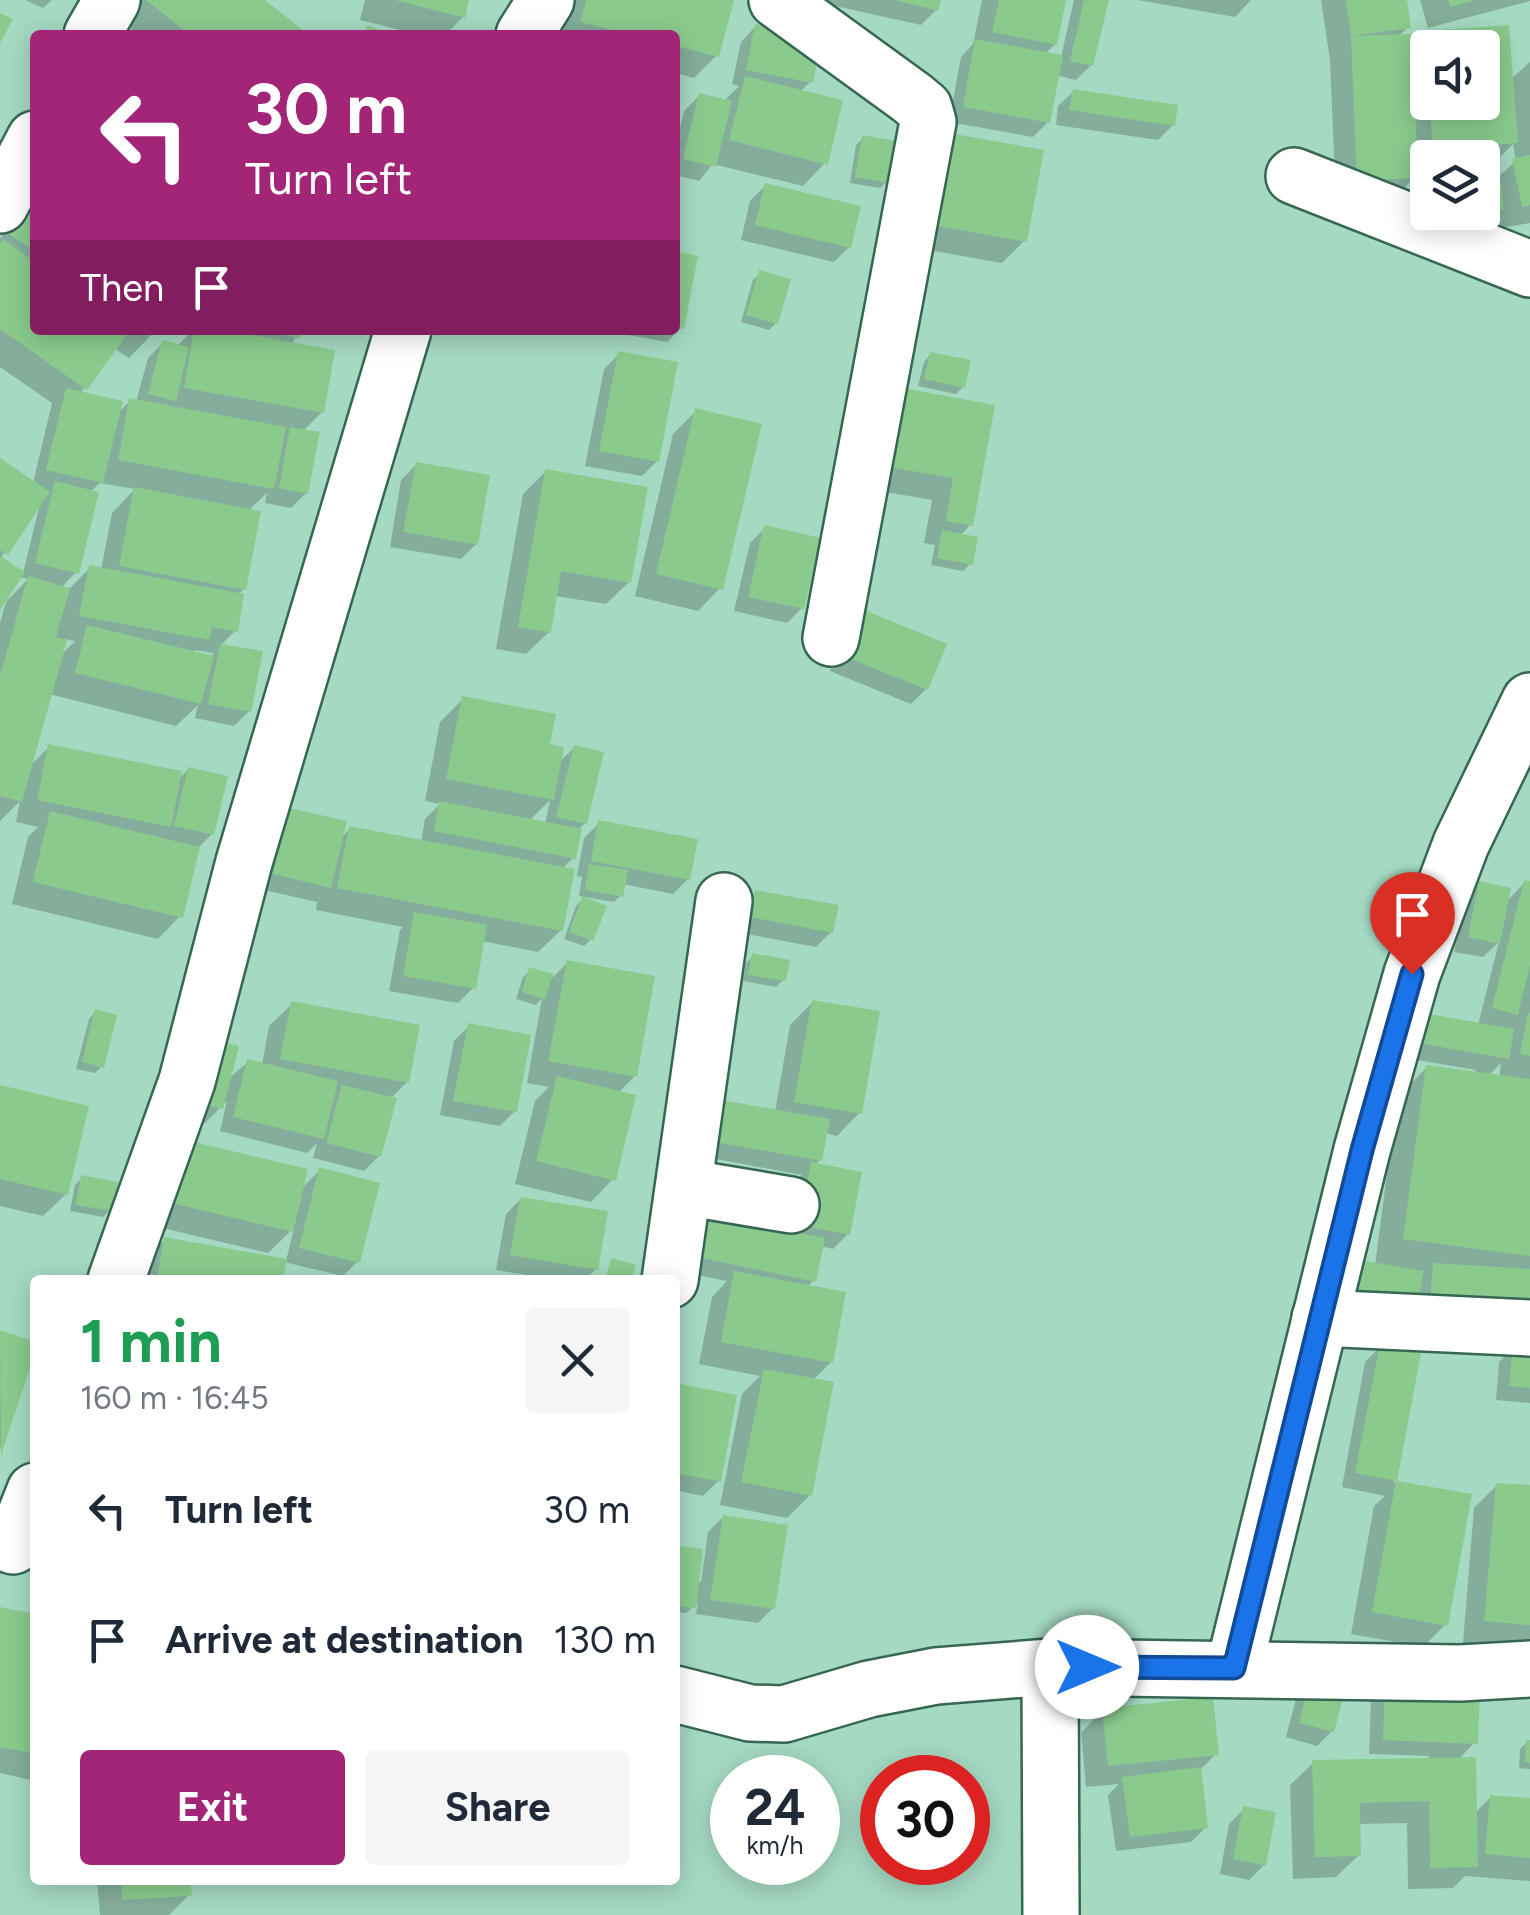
<!DOCTYPE html>
<meta charset="utf-8">
<style>
:root{--surface:#fff;--page:#f6f6f7;--text:#1f2937;--muted:#747a83;--accent:#a32578}
body{margin:0;font-family:Figtree,sans-serif;background:var(--page);color:var(--text);height:100vh;display:flex;flex-direction:column;font-size:38px;white-space:nowrap}
*{box-sizing:border-box;margin:0}
p{font-size:32px;color:var(--muted)}
.icon{flex:none;width:55px;height:55px;fill:none;stroke:currentColor;stroke-width:2;stroke-linecap:round;stroke-linejoin:round}
.map{position:relative;flex:1;overflow:hidden}
.drawer{position:absolute;left:30px;top:1275px;width:650px;height:610px;display:flex;flex-direction:column;background:var(--surface);border-radius:10px;box-shadow:0 5px 25px #0003}
.drawer>*{flex:none}
.top-card{position:absolute;left:30px;top:30px;width:650px;height:305px;border-radius:10px;box-shadow:0 5px 25px #0003;background:#a32578;color:#fff;overflow:hidden}
.buttons{position:absolute;left:1410px;top:30px;display:grid;gap:20px}
.buttons a{display:grid;place-items:center;width:90px;height:90px;border-radius:10px;background:var(--surface);box-shadow:0 5px 25px #0003;font-size:50px}
.speed{position:absolute;left:710px;top:1755px;display:flex;gap:20px;font-size:50px;font-weight:700;text-align:center}
.speed>*{display:grid;place-content:center;width:130px;height:130px;border-radius:50%;background:var(--surface);box-shadow:0 5px 25px #0003;line-height:1}
.speed small{font-size:25px;font-weight:400}
.speed .limit{border:15px solid #d22;background:#fff;color:#111}
.pin{position:absolute;display:grid;place-items:center;width:85px;height:85px;color:#fff;margin:-102px -42px;border-radius:50% 50% 50% 0;rotate:-45deg;box-shadow:0 0 10px #0007}
.pin .icon{rotate:45deg}
.me{position:absolute;width:110px;margin:-55px;rotate:90deg;stroke-linejoin:round;filter:drop-shadow(0 0 8px #0008)}
.turn{display:flex;align-items:center;gap:35px;height:210px;padding:0 50px;font-size:45px}
.turn .icon{width:130px;height:130px;stroke-width:2.5}
.turn b{display:block;font-size:70px;line-height:85px}
.then{display:flex;align-items:center;height:95px;padding:0 50px;background:#0003;gap:20px;font-size:38px}
.round{display:grid;place-items:center;flex:none;width:105px;height:105px;border-radius:10px;background:var(--page)}
.summary{display:flex;align-items:center;justify-content:space-between;height:170px;padding:0 50px}
h1{font-size:60px;font-weight:700;line-height:75px;color:#1e9e55}
.action{display:flex;gap:20px;margin-top:auto;padding:20px 50px}
.action a{flex:1;height:115px;border-radius:10px;background:var(--accent);color:#fff;font-size:40px;font-weight:700;line-height:115px;text-align:center}
.action a+a{background:var(--page);color:var(--text)}
ul{padding:0;list-style:none}
li{display:flex;align-items:center;gap:30px;height:130px;padding:0 50px}
li div{flex:1}
li b{display:block;font-size:38px}
li em{font-style:normal}
.map>svg:first-child{display:block}
.shadow{fill:#0003;fill-rule:evenodd}
.building{fill:#8acb8d}
.lines{fill:none;stroke-linecap:round;stroke-linejoin:round}
.minor-casing{stroke:#366753;stroke-width:60}
.minor{stroke:#fff;stroke-width:55}
.route-casing{stroke:#114b97;stroke-width:25}
.route{stroke:#1a73e8;stroke-width:18}
</style>
<div class="map">
<svg width="1530" height="1915" viewBox="0 0 1530 1915">
<rect width="100%" height="100%" fill="#a5d9c2"/>
<g class="shadow">
<polygon points="25,0 52,0 43,8"/>
<polygon points="127,0 261,0 305,35 139,35 114,15"/>
<polygon points="365,0 467,0 463,17 445,35 420,35 360,20"/>
<polygon points="570,0 731,0 717,55 694,78 675,73 675,35 561,35"/>
<polygon points="826,0 938,0 936,10 921,25 826,4"/>
<polygon points="982,0 1064,0 1055,44 1045,54 1061,57 1074,0 1106,0 1091,65 1076,80 1056,75 1048,122 1033,137 949,122 961,57 973,44"/>
<polygon points="1138,0 1251,0 1235,17"/>
<path d="M1321,0H1405L1408,27L1398,37L1410,49L1425,34L1507,28L1511,79L1530,62V223L1499,228L1497,214L1486,224L1426,231L1421,179L1428,173V212H1482V158H1428V170L1415,171V177L1392,200L1336,202L1330,60ZM1428,48H1482V102H1428ZM1513,144L1516,161L1498,177L1496,161Z"/>
<polygon points="1420,0 1530,0 1530,1 1428,28"/>
<polygon points="756,26 810,82 800,92 825,163 803,186 713,164 699,181 675,175 675,150 684,111 699,96 723,102 739,86 732,84 741,42"/>
<polygon points="1074,91 1173,125 1158,140 1056,125 1058,106"/>
<polygon points="863,138 887,182 880,188 850,183 856,145"/>
<polygon points="927,158 1024,241 1002,263 911,247"/>
<path d="M35,186V330H156L129,358L114,348L80,394L117,414L130,401L136,402L148,358L163,343L177,346L193,330H300L291,345L322,412L303,431L306,493L291,508L265,503L267,493L248,511L244,589L237,595L236,630L220,646L249,711L234,726L195,718L198,705L176,726L49,694L30,766L49,747L178,780L188,769L212,834L197,849L180,916L158,939L12,904L28,837L38,827L16,822L20,801L0,821V623L6,602L28,579L19,577L0,606V461L33,483L52,403L0,367V239ZM100,483L135,489L112,513L101,570L90,568L68,590L61,588L76,572L90,492ZM40,504L23,573L0,559ZM65,639L75,641L60,656ZM195,650L214,653L209,658L194,654Z"/>
<polygon points="765,186 849,247 834,262 741,240 750,201"/>
<polygon points="675,253 682,327 667,342 628,335 629,330 675,330"/>
<polygon points="760,273 776,323 769,330 741,322 753,280"/>
<polygon points="619,354 657,461 642,476 585,466 604,369"/>
<polygon points="930,355 963,387 956,394 918,386 924,362"/>
<polygon points="992,407 971,524 960,536 970,564 963,571 931,565 935,545 924,543 932,500 868,489 881,414"/>
<polygon points="696,411 720,588 698,611 635,596 673,434"/>
<polygon points="416,465 476,544 461,559 390,547 401,480"/>
<polygon points="546,471 629,582 606,604 555,596 549,632 526,654 496,649 523,494"/>
<polygon points="765,528 802,608 787,623 734,611 750,543"/>
<polygon points="848,627 926,689 911,704 830,671"/>
<path d="M463,699L547,746L558,763L574,748L585,823L579,829L574,857L562,869L561,930L538,952L482,941L473,988L458,1003L389,991L400,930L403,927L316,910L317,902L260,889L274,826L289,811L340,838L350,829L421,842L425,819L440,804L425,801L440,722ZM550,800L545,824L529,821Z"/>
<polygon points="599,823 688,879 673,894 623,884 621,895 614,902 579,896 582,877 577,876 584,838"/>
<path d="M1525,882L1530,884V1324L1416,1316L1375,1265L1397,1098L1426,1068L1475,1074L1476,1070L1394,1056L1398,1029L1478,1025L1499,942L1483,957L1454,952L1464,899L1480,884L1506,902ZM1501,1063L1499,1078L1488,1076Z"/>
<polygon points="756,892 831,932 816,947 736,932 741,907"/>
<polygon points="584,898 591,939 584,946 564,939 576,906"/>
<polygon points="753,956 783,980 776,987 743,981 746,963"/>
<polygon points="567,963 635,1076 618,1093 613,1179 591,1202 515,1184 535,1101 549,1087 527,1083 542,998 536,1005 516,999 523,977 530,970 553,977"/>
<polygon points="813,1002 859,1113 837,1136 825,1133 820,1160 815,1165 848,1234 833,1249 820,1246 814,1280 807,1287 831,1362 812,1381 810,1495 787,1518 720,1505 742,1394 760,1376 699,1364 712,1297 727,1281 678,1271 802,1175 684,1153 775,1112 790,1025"/>
<polygon points="292,1004 407,1082 390,1099 379,1156 364,1171 313,1158 317,1143 307,1153 220,1131 227,1101 205,1123 183,1118 248,1062 262,1065 269,1026"/>
<polygon points="95,1012 102,1066 95,1073 76,1069 89,1019"/>
<polygon points="469,1026 515,1111 500,1126 440,1115 454,1041"/>
<polygon points="0,1087 66,1194 43,1216 0,1206"/>
<polygon points="164,1166 301,1189 320,1170 358,1261 343,1276 284,1262 281,1280 139,1280 143,1262 165,1240 286,1261 294,1228 268,1253 150,1225"/>
<polygon points="82,1178 110,1210 103,1217 70,1211 75,1185"/>
<polygon points="521,1199 596,1269 585,1280 557,1280 496,1270 506,1214"/>
<polygon points="0,1333 35,1345 0,1449"/>
<polygon points="1380,1347 1418,1355 1394,1483 1469,1496 1446,1624 1423,1647 1351,1634 1374,1506 1385,1496 1342,1487 1365,1362"/>
<polygon points="1514,1347 1530,1349 1530,1403 1496,1400 1499,1362"/>
<polygon points="675,1385 718,1481 703,1496 675,1490"/>
<polygon points="1497,1485 1530,1488 1530,1639 1521,1648 1463,1643 1474,1508"/>
<polygon points="723,1517 773,1608 758,1623 696,1614 698,1602 686,1613 675,1612 675,1554 681,1549 696,1581 701,1582 708,1532"/>
<polygon points="0,1610 35,1617 35,1781 0,1773"/>
<polygon points="1313,1676 1332,1731 1317,1746 1286,1737 1298,1691"/>
<polygon points="1386,1685 1475,1742 1458,1760 1475,1813 1491,1797 1530,1800 1530,1881 1465,1876 1453,1888 1408,1889 1407,1823 1358,1824 1359,1855 1336,1877 1293,1879 1290,1785 1313,1763 1429,1760 1429,1756 1369,1754 1371,1700"/>
<polygon points="1103,1710 1216,1754 1199,1771 1206,1827 1191,1842 1116,1851 1108,1795 1119,1784 1086,1787 1081,1733"/>
<polygon points="1527,1742 1530,1742 1530,1769 1519,1768 1520,1749"/>
<polygon points="1244,1809 1264,1865 1249,1880 1220,1874 1229,1824"/>
<polygon points="97,1880 188,1880 189,1895 169,1915 100,1915"/>
</g>
<g class="building">
<polygon points="146,0 265,0 309,35 190,35"/>
<polygon points="395,0 469,0 465,18"/>
<polygon points="586,0 734,0 719,57 675,46 675,35 632,35 580,22"/>
<polygon points="895,0 941,0 938,11"/>
<polygon points="999,0 1066,0 1057,45 992,32"/>
<polygon points="1084,0 1109,0 1093,66 1070,61"/>
<polygon points="1346,0 1407,0 1411,28 1351,36"/>
<polygon points="1448,0 1473,0 1473,1 1450,7"/>
<polygon points="0,13 13,19 0,43"/>
<polygon points="755,24 822,37 813,83 746,70"/>
<polygon points="367,25 393,35 364,35"/>
<polygon points="1509,25 1518,143 1433,149 1429,102 1482,102 1482,48 1425,48 1424,31"/>
<polygon points="1412,34 1418,178 1357,181 1351,36"/>
<polygon points="975,39 1063,55 1050,123 963,107"/>
<polygon points="745,76 843,100 828,165 729,140"/>
<polygon points="1073,89 1178,105 1175,126 1069,110"/>
<polygon points="699,93 732,101 716,167 683,159"/>
<polygon points="949,133 1044,150 1027,242 932,225"/>
<polygon points="862,135 896,141 889,183 855,177"/>
<polygon points="1498,155 1504,210 1482,212 1482,157"/>
<polygon points="1530,155 1530,205 1522,207 1512,159"/>
<polygon points="765,183 861,206 851,248 755,225"/>
<polygon points="35,189 35,251 7,233"/>
<polygon points="3,239 35,262 35,330 130,330 87,390 0,329 0,243"/>
<polygon points="675,251 698,256 684,329 675,327"/>
<polygon points="759,270 791,279 778,324 746,315"/>
<polygon points="194,330 224,330 335,350 324,413 184,388"/>
<polygon points="270,330 302,330 300,339"/>
<polygon points="162,340 189,347 176,401 148,394"/>
<polygon points="618,351 678,362 659,462 599,451"/>
<polygon points="930,352 971,360 965,388 924,379"/>
<polygon points="66,388 123,401 103,483 46,470"/>
<polygon points="903,388 995,405 973,526 946,521 953,478 889,467"/>
<polygon points="129,398 286,427 274,489 118,460"/>
<polygon points="695,408 762,424 723,590 656,574"/>
<polygon points="290,427 320,432 308,494 279,488"/>
<polygon points="0,458 50,492 8,555 0,550"/>
<polygon points="416,462 490,475 478,545 403,532"/>
<polygon points="545,469 648,487 631,583 561,571 551,633 518,627"/>
<polygon points="55,481 99,492 79,574 35,563"/>
<polygon points="134,487 261,511 246,590 119,566"/>
<polygon points="764,525 821,538 804,609 748,597"/>
<polygon points="942,530 978,537 973,565 937,558"/>
<polygon points="0,556 25,572 0,610"/>
<polygon points="89,565 244,594 238,632 212,627 209,640 79,616"/>
<polygon points="28,576 70,588 56,637 67,640 22,802 0,796 0,676"/>
<polygon points="862,609 947,644 928,690 843,656"/>
<polygon points="87,625 214,656 201,704 75,673"/>
<polygon points="220,644 263,651 251,712 208,704"/>
<polygon points="462,696 556,714 550,744 564,747 554,800 446,779"/>
<polygon points="48,744 182,771 171,827 37,800"/>
<polygon points="574,745 604,752 587,824 556,817"/>
<polygon points="188,767 228,776 214,835 174,826"/>
<polygon points="439,801 582,829 576,859 434,831"/>
<polygon points="289,808 347,821 331,888 273,874"/>
<polygon points="50,811 200,847 183,918 33,882"/>
<polygon points="598,820 698,839 690,880 591,861"/>
<polygon points="349,826 575,869 563,931 337,888"/>
<polygon points="589,864 628,870 623,897 585,890"/>
<polygon points="1524,880 1530,881 1530,965 1518,1015 1492,1008"/>
<polygon points="1479,881 1511,888 1500,944 1468,937"/>
<polygon points="755,890 839,905 833,933 750,917"/>
<polygon points="583,896 607,906 593,941 569,932"/>
<polygon points="414,912 487,925 476,989 403,976"/>
<polygon points="752,953 790,960 786,981 748,975"/>
<polygon points="567,960 655,976 637,1077 548,1061"/>
<polygon points="529,967 553,974 545,999 522,992"/>
<polygon points="812,1000 880,1011 862,1114 794,1102"/>
<polygon points="291,1001 420,1025 409,1083 280,1059"/>
<polygon points="95,1009 117,1015 104,1068 82,1062"/>
<polygon points="1412,1011 1514,1029 1509,1059 1407,1041"/>
<polygon points="1528,1013 1530,1013 1530,1056 1520,1054"/>
<polygon points="468,1023 531,1035 517,1112 453,1101"/>
<polygon points="213,1039 239,1046 223,1109 197,1103"/>
<polygon points="247,1059 338,1081 324,1139 233,1117"/>
<polygon points="1426,1065 1530,1079 1530,1256 1403,1239"/>
<polygon points="557,1076 636,1095 616,1181 536,1161"/>
<polygon points="0,1085 89,1106 68,1195 0,1179"/>
<polygon points="342,1085 397,1098 381,1157 326,1143"/>
<polygon points="705,1097 830,1119 822,1161 698,1139"/>
<polygon points="186,1140 308,1169 293,1232 172,1203"/>
<polygon points="811,1162 862,1172 850,1235 799,1225"/>
<polygon points="319,1167 380,1183 360,1263 299,1248"/>
<polygon points="81,1175 118,1182 113,1211 76,1205"/>
<polygon points="520,1197 608,1211 598,1270 510,1255"/>
<polygon points="700,1213 825,1238 816,1282 692,1256"/>
<polygon points="164,1237 287,1259 283,1280 157,1280"/>
<polygon points="611,1258 636,1265 631,1280 605,1280"/>
<polygon points="1360,1260 1424,1271 1417,1309 1353,1297"/>
<polygon points="1433,1263 1530,1269 1530,1309 1430,1302"/>
<polygon points="734,1271 846,1292 833,1363 721,1342"/>
<polygon points="0,1330 35,1342 35,1353 1,1455"/>
<polygon points="1380,1344 1421,1353 1397,1481 1472,1494 1448,1626 1372,1612 1396,1481 1355,1473"/>
<polygon points="1513,1345 1530,1347 1530,1388 1509,1386"/>
<polygon points="764,1369 834,1382 812,1496 741,1482"/>
<polygon points="675,1383 737,1395 721,1482 675,1473"/>
<polygon points="1496,1483 1530,1485 1530,1625 1484,1621"/>
<polygon points="723,1515 788,1525 775,1609 710,1600"/>
<polygon points="680,1546 703,1549 696,1608 675,1606"/>
<polygon points="0,1607 35,1614 35,1754 0,1747"/>
<polygon points="1312,1673 1347,1683 1334,1732 1299,1723"/>
<polygon points="1385,1683 1480,1686 1478,1744 1383,1740"/>
<polygon points="1213,1697 1219,1755 1108,1766 1102,1708"/>
<polygon points="1526,1740 1530,1740 1530,1763 1525,1762"/>
<polygon points="1476,1757 1478,1867 1430,1868 1429,1801 1360,1803 1361,1856 1315,1857 1312,1760"/>
<polygon points="1201,1767 1208,1828 1130,1837 1122,1777"/>
<polygon points="1490,1795 1530,1798 1530,1858 1485,1854"/>
<polygon points="1243,1806 1276,1812 1266,1866 1233,1859"/>
<polygon points="121,1880 190,1880 192,1896 122,1900"/>
</g>
<g class="lines">
<g class="minor-casing">
<g id="minor">
<polyline points="777,0 912,98 924,108 928,122 831,638"/>
<polyline points="92,35 112,0"/>
<polyline points="524,35 546,0"/>
<polyline points="1294,176 1530,269"/>
<polyline points="0,205 35,139"/>
<polyline points="684,1187 791,1205"/>
<polyline points="116,1280 187,1081 244,862 403,330"/>
<polyline points="670,1280 724,901"/>
<polyline points="1320,1318 1530,1328"/>
<polyline points="13,1546 35,1491"/>
<polyline points="1050,1667 1051,1915"/>
<polyline points="1234,1668 1362,1150 1412,974 1461,844 1530,701"/>
<polyline points="675,1694 750,1713 784,1714 869,1689 936,1676 1050,1667 1460,1673 1530,1669"/>
</g>
</g>
<use href="#minor" class="minor"/>
</g>
<g class="lines">
<g class="route-casing">
<polyline id="route" points="1087,1667 1234,1668 1362,1150 1412,974"/>
</g>
<use href="#route" class="route"/>
</g>
</svg>
<div class="buttons">
<a><svg class="icon" aria-label="sound" viewBox="0 0 24 24"><path d="M4 9h4l5-4v14l-5-4H4zM17 9q2 3 0 6"/></svg></a>
<a><svg class="icon" aria-label="layers" viewBox="0 0 24 24"><path d="M12 4l9 5-9 5-9-5zM3 14l9 5 9-5"/></svg></a>
</div>
<div class="speed"><div>24<small>km/h</small></div><div class="limit">30</div></div>
<div class="pin" style="left:1412px;top:974px;background:#d93025"><svg class="icon" aria-label="arrive" viewBox="0 0 24 24"><path d="M6 21V4h12l-3 4 3 4H6"/></svg></div>
<svg class="me" style="left:1087px;top:1667px" viewBox="-20 -20 40 40"><circle r="19" fill="#fff"/><path d="M0-13L10 11 0 6-10 11z" fill="#1a73e8"/></svg>
<div class="top-card">
<div class="turn"><svg class="icon" aria-label="left" viewBox="0 0 24 24"><path d="M17 20v-9H6M10 6l-5 5 5 5"/></svg><div><b>30 m</b>Turn left</div></div>
<div class="then">Then<svg class="icon" aria-label="arrive" viewBox="0 0 24 24"><path d="M6 21V4h12l-3 4 3 4H6"/></svg></div>
</div>
<section class="drawer">
<div class="summary"><div><h1>1 min</h1><p>160 m · 16:45</p></div><a class="round"><svg class="icon" aria-label="close" viewBox="0 0 24 24"><path d="M6 6l12 12M18 6L6 18"/></svg></a></div>
<ul>
<li><svg class="icon" aria-label="left" viewBox="0 0 24 24"><path d="M17 20v-9H6M10 6l-5 5 5 5"/></svg><div><b>Turn left</b></div><em>30 m</em></li>
<li><svg class="icon" aria-label="arrive" viewBox="0 0 24 24"><path d="M6 21V4h12l-3 4 3 4H6"/></svg><div><b>Arrive at destination</b></div><em>130 m</em></li>
</ul>
<div class="action"><a>Exit</a><a>Share</a></div>
</section>
</div>
